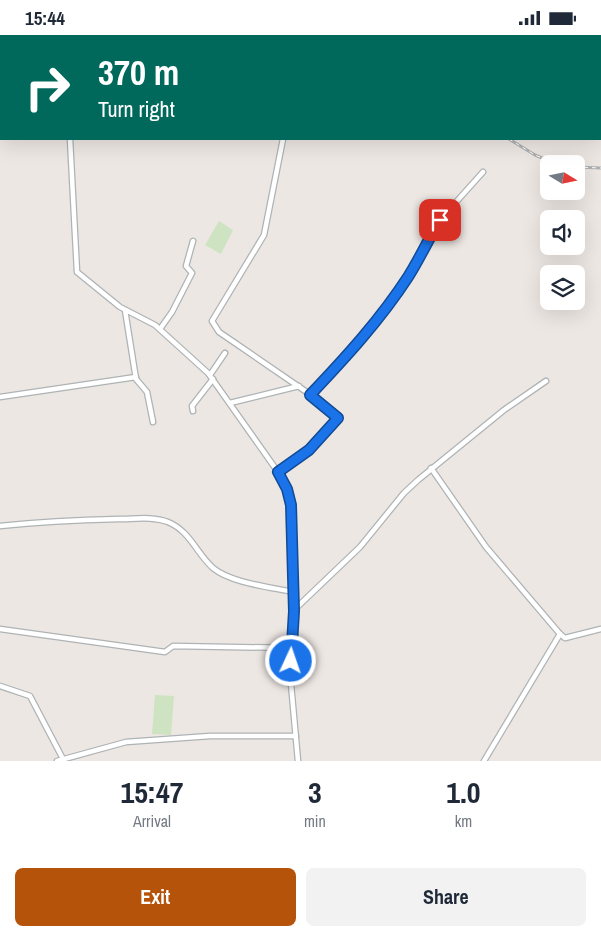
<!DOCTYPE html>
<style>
:root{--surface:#fff;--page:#f2f2f3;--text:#1f2937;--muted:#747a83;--accent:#b45309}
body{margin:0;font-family:"Archivo Narrow",sans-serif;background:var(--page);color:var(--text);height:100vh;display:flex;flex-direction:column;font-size:19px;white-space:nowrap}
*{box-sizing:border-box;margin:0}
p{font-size:16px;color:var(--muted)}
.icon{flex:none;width:28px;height:28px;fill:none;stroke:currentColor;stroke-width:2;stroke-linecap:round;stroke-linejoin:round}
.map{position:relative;height:726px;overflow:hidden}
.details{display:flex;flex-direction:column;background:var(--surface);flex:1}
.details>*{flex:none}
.guide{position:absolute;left:0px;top:0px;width:601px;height:105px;box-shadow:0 5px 20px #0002;background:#00695c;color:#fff;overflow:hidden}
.needle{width:32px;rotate:100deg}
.tools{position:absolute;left:540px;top:120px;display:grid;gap:10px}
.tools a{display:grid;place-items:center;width:45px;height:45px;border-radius:8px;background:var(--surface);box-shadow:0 5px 20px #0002;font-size:25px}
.pin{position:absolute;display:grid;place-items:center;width:42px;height:42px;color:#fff;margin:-21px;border-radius:10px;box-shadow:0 2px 8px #0006}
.me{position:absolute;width:55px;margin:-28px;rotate:3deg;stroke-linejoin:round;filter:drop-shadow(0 0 4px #0008)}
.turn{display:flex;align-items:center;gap:18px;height:105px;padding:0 15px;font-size:22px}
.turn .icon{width:65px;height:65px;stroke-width:2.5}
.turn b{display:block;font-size:35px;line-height:42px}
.eta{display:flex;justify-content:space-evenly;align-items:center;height:85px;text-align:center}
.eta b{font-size:30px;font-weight:700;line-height:35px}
.primary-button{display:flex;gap:10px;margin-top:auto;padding:10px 15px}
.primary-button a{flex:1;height:58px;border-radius:8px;background:var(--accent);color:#fff;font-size:20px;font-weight:700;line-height:58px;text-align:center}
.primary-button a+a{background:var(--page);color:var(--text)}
.status{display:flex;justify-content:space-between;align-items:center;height:35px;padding:0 25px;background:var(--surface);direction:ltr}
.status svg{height:14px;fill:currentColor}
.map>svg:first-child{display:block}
.green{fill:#cde3c1}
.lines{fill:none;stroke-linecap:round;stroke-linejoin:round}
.stream{stroke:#a6f3fa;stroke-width:1}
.minor-casing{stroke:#aeb3b5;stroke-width:7}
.minor{stroke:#fff;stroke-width:4.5}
.rail-casing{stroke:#afb0b1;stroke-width:3}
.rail{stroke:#fff;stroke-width:1;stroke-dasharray:4;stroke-linecap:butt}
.route-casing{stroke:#114b97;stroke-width:12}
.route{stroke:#1a73e8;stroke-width:9}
</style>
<div class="status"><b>15:44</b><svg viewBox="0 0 49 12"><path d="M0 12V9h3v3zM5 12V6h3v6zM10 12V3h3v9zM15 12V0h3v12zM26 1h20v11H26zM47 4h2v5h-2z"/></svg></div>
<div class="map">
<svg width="601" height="726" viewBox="0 0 601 726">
<rect width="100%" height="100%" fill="#ede7e3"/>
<g class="green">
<polygon points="219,186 233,195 221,219 205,210"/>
<polygon points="155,660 174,661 171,700 152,699"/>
</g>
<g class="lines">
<g class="stream">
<polyline points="556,1 557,0"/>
<polyline points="600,65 601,67"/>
</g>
<g class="minor-casing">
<g id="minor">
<polyline points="83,1 83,0"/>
<polyline points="0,84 1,84"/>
<polyline points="70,104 77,237 120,272 155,290 208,338 278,437 287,454 291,470 293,576 290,638 298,726"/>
<polyline points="125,275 136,344 147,357 153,387"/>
<polyline points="160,294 172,277 192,238 186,231 193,206"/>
<polyline points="210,340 225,318"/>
<polyline points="311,360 357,311 379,283 409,240 440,185 483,137"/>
<polyline points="0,362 136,342"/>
<polyline points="230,368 299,351"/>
<polyline points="193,376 192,371 213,344"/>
<polyline points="431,433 486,512 560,599 565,603 601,594"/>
<polyline points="278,437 309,415 338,383 311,360 219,297 212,286 264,200 283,104"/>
<path d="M0,491C39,487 79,485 119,484C134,484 153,481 168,487C190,496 197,519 213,533C231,548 270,552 293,557"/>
<polyline points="293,576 360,512 404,458 418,445 504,375 546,346"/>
<polyline points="0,594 165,617 173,611 292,613"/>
<polyline points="0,651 30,661 63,724"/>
<polyline points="57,726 126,707 210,701 296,701"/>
<polyline points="484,726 560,599"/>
</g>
</g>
<use href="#minor" class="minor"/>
<g class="rail-casing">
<g id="rail">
<polyline points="0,89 1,89"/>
<polyline points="509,104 535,120 556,129"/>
<polyline points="576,132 601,133"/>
</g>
</g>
<use href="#rail" class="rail"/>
</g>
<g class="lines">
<g class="route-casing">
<path id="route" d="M291,626L294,576L291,470L287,454L278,437L309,415L338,383L310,360C346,322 380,285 408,242C420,223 429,203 440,185"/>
</g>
<use href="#route" class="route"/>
</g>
</svg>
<div class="tools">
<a><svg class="needle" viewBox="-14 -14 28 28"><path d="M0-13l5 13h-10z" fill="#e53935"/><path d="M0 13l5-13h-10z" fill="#747a83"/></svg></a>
<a><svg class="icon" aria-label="sound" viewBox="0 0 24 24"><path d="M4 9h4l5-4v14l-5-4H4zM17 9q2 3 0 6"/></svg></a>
<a><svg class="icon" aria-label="layers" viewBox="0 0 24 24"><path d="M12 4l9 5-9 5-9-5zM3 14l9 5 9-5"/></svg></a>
</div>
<div class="pin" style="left:440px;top:185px;background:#d93025"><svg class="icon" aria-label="arrive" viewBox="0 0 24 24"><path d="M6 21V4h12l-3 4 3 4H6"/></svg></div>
<svg class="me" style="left:291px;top:626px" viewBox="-20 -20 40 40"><circle r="17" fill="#1a73e8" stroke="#fff" stroke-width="3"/><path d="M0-11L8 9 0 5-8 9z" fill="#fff"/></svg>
<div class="guide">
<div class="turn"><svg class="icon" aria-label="right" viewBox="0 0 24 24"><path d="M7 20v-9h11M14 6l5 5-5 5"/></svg><div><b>370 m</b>Turn right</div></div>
</div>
</div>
<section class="details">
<div class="eta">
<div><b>15:47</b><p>Arrival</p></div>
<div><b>3</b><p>min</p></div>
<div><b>1.0</b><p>km</p></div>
</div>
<div class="primary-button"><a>Exit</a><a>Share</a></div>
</section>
